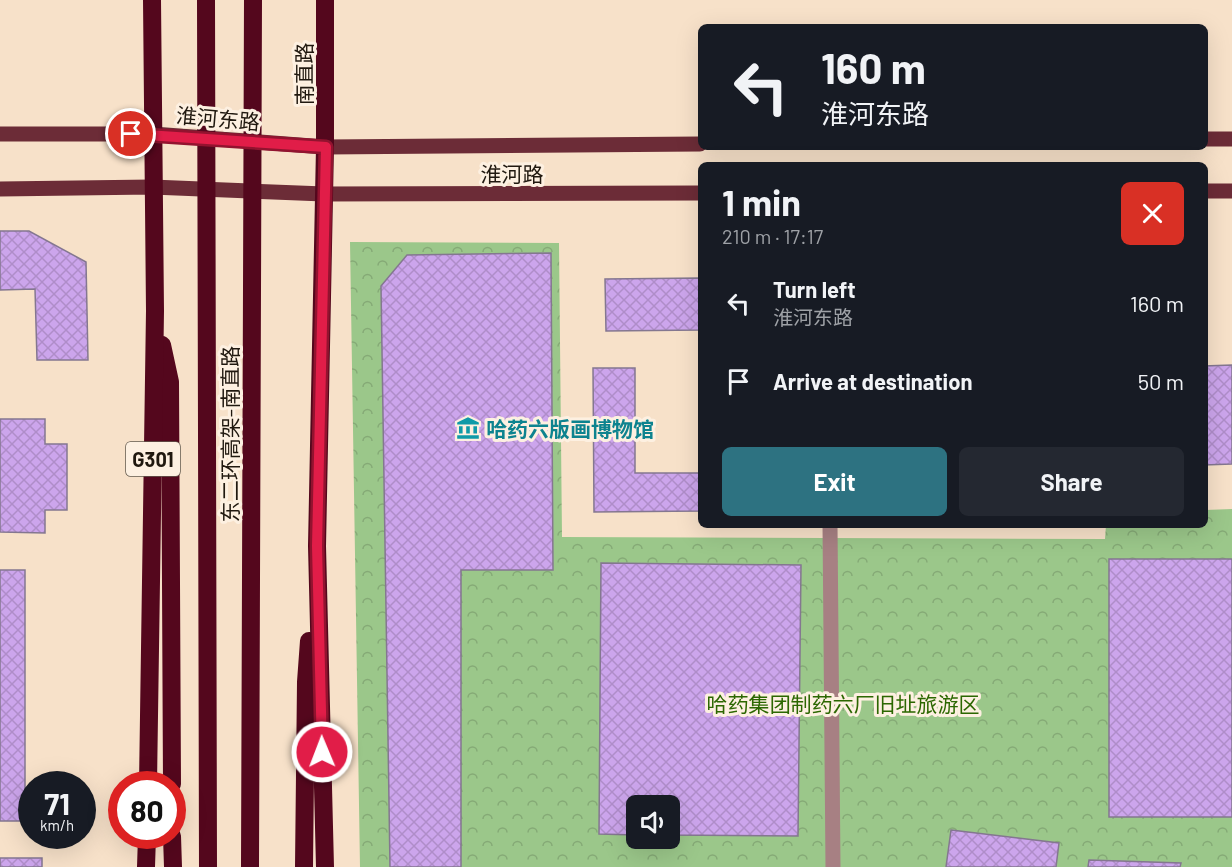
<!DOCTYPE html>
<meta charset="utf-8">
<style>
:root{--surface:#171b24;--page:#242831;--text:#f1f3f6;--muted:#9ea1a6;--accent:#2d7281}
body{margin:0;font-family:Barlow,"Noto Sans SC",sans-serif;background:var(--page);color:var(--text);height:100vh;display:flex;flex-direction:column;font-size:22px;white-space:nowrap}
*{box-sizing:border-box;margin:0}
p{font-size:20px;color:var(--muted)}
.icon{flex:none;width:33px;height:33px;fill:none;stroke:currentColor;stroke-width:2;stroke-linecap:round;stroke-linejoin:round}
.map{position:relative;flex:1;overflow:hidden}
.sheet{position:absolute;left:698px;top:162px;width:510px;height:366px;display:flex;flex-direction:column;background:var(--surface);border-radius:9px;box-shadow:0 6px 24px #0002}
.sheet>*{flex:none}
.hud{position:absolute;left:698px;top:24px;width:510px;height:126px;border-radius:9px;box-shadow:0 6px 24px #0002;background:#171b24;color:var(--text);overflow:hidden}
.controls{position:absolute;left:626px;top:795px;display:grid;gap:12px}
.controls a{display:grid;place-items:center;width:54px;height:54px;border-radius:9px;background:var(--surface);box-shadow:0 6px 24px #0002;font-size:30px}
.speed{position:absolute;left:18px;top:771px;display:flex;gap:12px;font-size:30px;font-weight:700;text-align:center}
.speed>*{display:grid;place-content:center;width:78px;height:78px;border-radius:50%;background:var(--surface);box-shadow:0 6px 24px #0002;line-height:1}
.speed small{font-size:15px;font-weight:400}
.speed .limit{border:9px solid #d22;background:#fff;color:#111}
.pin{position:absolute;display:grid;place-items:center;width:51px;height:51px;color:#fff;margin:-26px;border:3px solid #fff;border-radius:50%;box-shadow:0 2px 6px #0007}
.me{position:absolute;width:66px;margin:-33px;rotate:359deg;stroke-linejoin:round;filter:drop-shadow(0 0 4px #0008)}
.turn{display:flex;align-items:center;gap:21px;height:126px;padding:0 24px;font-size:27px}
.turn .icon{width:78px;height:78px;stroke-width:2.5}
.turn b{display:block;font-size:42px;line-height:51px}
.round{display:grid;place-items:center;flex:none;width:63px;height:63px;border-radius:9px;background:var(--page)}
.headline{display:flex;align-items:center;justify-content:space-between;height:102px;padding:0 24px}
h1{font-size:36px;font-weight:700;line-height:45px}
.button{display:flex;gap:12px;margin-top:auto;padding:12px 24px}
.button a{flex:1;height:69px;border-radius:9px;background:var(--accent);color:#fff;font-size:24px;font-weight:700;line-height:69px;text-align:center}
.button a+a{background:var(--page);color:var(--text)}
ul{padding:0;list-style:none}
li{display:flex;align-items:center;gap:18px;height:78px;padding:0 24px}
li div{flex:1}
li b{display:block;font-size:22px}
li em{font-style:normal}
.map>svg:first-child{display:block}
.forest{fill:url(#forest-crowns);fill-rule:evenodd}
.building{fill:url(#building-cross-hatch);stroke:#847790;stroke-width:1.5}
.lines{fill:none;stroke-linecap:round;stroke-linejoin:round}
.minor{stroke:#a78083;stroke-width:15}
.major{stroke:#6c2c37;stroke-width:15}
.highway{stroke:#54071d;stroke-width:18}
.highway-bridge{stroke:#54071d;stroke-width:18}
.route-casing{stroke:#92132f;stroke-width:15}
.route{stroke:#e11d48;stroke-width:10}
.labels{text-anchor:middle;dominant-baseline:central;stroke-width:6;stroke-linejoin:round;paint-order:stroke}
.shield{fill:#fdf0e1;stroke:#62594e;stroke-width:1.5}
.shield-label{font-size:20px;font-weight:bold;fill:#20180f}
.street-label{font-size:21px;fill:#20180f;stroke:#fdf0e1}
.culture-label{font-size:21px;font-weight:bold;fill:#0d838f;stroke:#fdf0e1;text-anchor:start}
.park-label{font-size:21px;fill:#2c6701;stroke:#fdf0e1}
</style>
<div class="map">
<svg width="1232" height="867" viewBox="0 0 1232 867">
<defs>
<pattern id="forest-crowns" width="20" height="18" patternUnits="userSpaceOnUse" patternTransform="scale(1.5)"><rect width="20" height="18" fill="#9bc78a"/><path d="M2 6a3 3 0 1 1 6 0M12 15a3 3 0 1 1 6 0" fill="none" stroke="#85aa76"/></pattern>
<pattern id="building-cross-hatch" width="8" height="8" patternUnits="userSpaceOnUse" patternTransform="scale(1.5)"><rect width="8" height="8" fill="#cca5ec"/><path d="M0 0l8 8M0 8l8-8" fill="none" stroke="#af8dc9"/></pattern>
</defs>
<rect width="100%" height="100%" fill="#f7e1c9"/>
<path class="forest" d="M350,242L559,243L562,537L1105,539L1106,525H1204L1205,510L1232,509V867H360ZM636,806H669V838H636Z"/>
<g class="building">
<polygon points="0,231 29,231 86,262 88,360 37,360 35,289 0,290"/>
<polygon points="551,253 553,570 461,570 461,867 390,867 381,286 407,255"/>
<polygon points="700,278 700,330 606,331 605,279"/>
<polygon points="1232,365 1232,464 1204,465 1204,366"/>
<polygon points="593,368 635,368 635,473 700,473 700,511 594,512"/>
<polygon points="0,419 45,419 45,444 67,444 67,510 45,510 45,533 0,532"/>
<rect x="1109" y="559" width="123" height="258"/>
<polygon points="601,563 801,565 798,836 669,835 669,806 636,806 636,835 599,834"/>
<rect x="0" y="570" width="25" height="251"/>
<polygon points="951,830 1059,843 1056,867 946,867"/>
<rect x="0" y="858" width="42" height="9"/>
<polygon points="1089,860 1181,863 1180,867 1088,867"/>
</g>
<g class="lines">
<polyline class="minor" points="830,525 833,867"/>
<g class="major">
<polyline points="0,134 153,134 325,147 700,144"/>
<polyline points="1204,139 1232,139"/>
<polyline points="0,189 152,187 324,194 700,193"/>
<polyline points="1204,191 1232,191"/>
</g>
<g class="highway">
<polyline points="162,345 170,382 172,784"/>
<polyline points="148,784 155,311 152,0"/>
<polyline points="172,836 173,867"/>
<polyline points="146,867 147,836"/>
<polyline points="304,867 306,682 309,641"/>
<polyline points="325,867 317,546 325,147 325,0"/>
</g>
<g class="highway-bridge">
<polyline points="206,0 208,867"/>
<polyline points="250,867 253,0"/>
</g>
</g>
<g class="lines">
<g class="route-casing">
<polyline id="route" points="131,134 326,147 317,546 322,752"/>
</g>
<use href="#route" class="route"/>
</g>
<defs>
<g id="museum-bare" transform="scale(1.8)"><path d="M0-6L6-3V-2H-6V-3ZM-5-1h2V3h-2ZM-1-1h2V3h-2ZM3-1h2V3H3ZM-6 4H6V6H-6Z" fill="#0f9aa8" stroke="#fdf0e1" stroke-width="2.5" paint-order="stroke"/></g>
</defs>
<g fill-rule="evenodd">
<use href="#museum-bare" x="468" y="428"/>
</g>
<g class="labels">
<rect class="shield" x="126" y="442" width="54" height="34" rx="4.5"/>
<g class="shield-label">
<text x="153" y="459">G301</text>
</g>
<g class="street-label">
<text transform="translate(303 74) rotate(-90)">南直路</text>
<text transform="translate(218 118) rotate(5)">淮河东路</text>
<text x="512" y="173">淮河路</text>
<text transform="translate(229 434) rotate(-90)">东二环高架-南直路</text>
</g>
<g class="culture-label">
<text x="486" y="428">哈药六版画博物馆</text>
</g>
<g class="park-label">
<text x="843" y="703">哈药集团制药六厂旧址旅游区</text>
</g>
</g>
</svg>
<div class="controls">
<a><svg class="icon" aria-label="sound" viewBox="0 0 24 24"><path d="M4 9h4l5-4v14l-5-4H4zM17 9q2 3 0 6"/></svg></a>
</div>
<div class="speed"><div>71<small>km/h</small></div><div class="limit">80</div></div>
<div class="pin" style="left:131px;top:134px;background:#d93025"><svg class="icon" aria-label="arrive" viewBox="0 0 24 24"><path d="M6 21V4h12l-3 4 3 4H6"/></svg></div>
<svg class="me" style="left:322px;top:752px" viewBox="-20 -20 40 40"><circle r="17" fill="#e11d48" stroke="#fff" stroke-width="3"/><path d="M0-11L8 9 0 5-8 9z" fill="#fff"/></svg>
<div class="hud">
<div class="turn"><svg class="icon" aria-label="left" viewBox="0 0 24 24"><path d="M17 20v-9H6M10 6l-5 5 5 5"/></svg><div><b>160 m</b>淮河东路</div></div>
</div>
<section class="sheet">
<div class="headline"><div><h1>1 min</h1><p>210 m · 17:17</p></div><a class="round" style="background:#d93025;color:#fff"><svg class="icon" aria-label="close" viewBox="0 0 24 24"><path d="M6 6l12 12M18 6L6 18"/></svg></a></div>
<ul>
<li><svg class="icon" aria-label="left" viewBox="0 0 24 24"><path d="M17 20v-9H6M10 6l-5 5 5 5"/></svg><div><b>Turn left</b><p>淮河东路</p></div><em>160 m</em></li>
<li><svg class="icon" aria-label="arrive" viewBox="0 0 24 24"><path d="M6 21V4h12l-3 4 3 4H6"/></svg><div><b>Arrive at destination</b></div><em>50 m</em></li>
</ul>
<div class="button"><a>Exit</a><a>Share</a></div>
</section>
</div>
